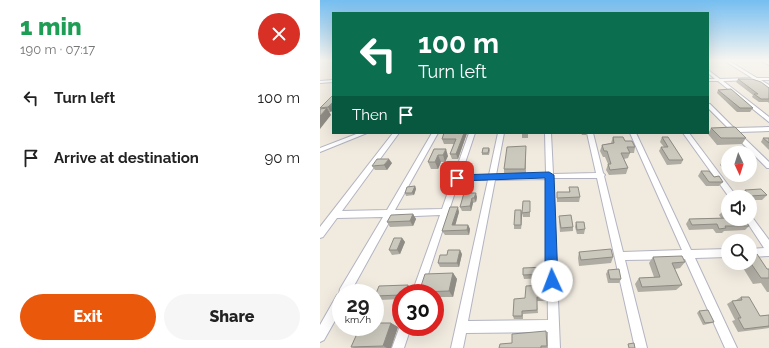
<!DOCTYPE html>
<meta charset="utf-8">
<style>
:root{--surface:#fff;--page:#f6f6f6;--text:#222;--muted:#767676;--accent:#ea580c}
body{margin:0;font-family:Raleway,sans-serif;background:var(--page);color:var(--text);height:100vh;display:flex;flex-direction:column;font-size:15px;white-space:nowrap}
*{box-sizing:border-box;margin:0}
p{font-size:13px;color:var(--muted)}
.icon{flex:none;width:22px;height:22px;fill:none;stroke:currentColor;stroke-width:2;stroke-linecap:round;stroke-linejoin:round}
.map{position:relative;flex:1;overflow:hidden}
.side{display:flex;flex-direction:column;background:var(--surface);width:320px}
.side>*{flex:none}
.top-card{position:absolute;left:12px;top:12px;width:377px;height:122px;border-radius:0px;box-shadow:0 4px 16px #0002;background:#0b6e4f;color:#fff;overflow:hidden}
.needle{width:26px;rotate:176deg}
.buttons{position:absolute;left:401px;top:146px;display:grid;gap:8px}
.buttons a{display:grid;place-items:center;width:36px;height:36px;border-radius:50%;background:var(--surface);box-shadow:0 4px 16px #0002;font-size:20px}
.speed{position:absolute;left:12px;top:284px;display:flex;gap:8px;font-size:20px;font-weight:700;text-align:center}
.speed>*{display:grid;place-content:center;width:52px;height:52px;border-radius:50%;background:var(--surface);box-shadow:0 4px 16px #0002;line-height:1}
.speed small{font-size:10px;font-weight:400}
.speed .limit{border:6px solid #d22;background:#fff;color:#111}
.pin{position:absolute;display:grid;place-items:center;width:34px;height:34px;color:#fff;margin:-17px;border-radius:8px;box-shadow:0 2px 6px #0006}
.me{position:absolute;width:44px;margin:-22px;rotate:358deg;stroke-linejoin:round;filter:drop-shadow(0 0 3px #0008)}
.turn{display:flex;align-items:center;gap:14px;height:84px;padding:0 20px;font-size:18px}
.turn .icon{width:52px;height:52px;stroke-width:2.5}
.turn b{display:block;font-size:28px;line-height:34px}
.then{display:flex;align-items:center;height:38px;padding:0 20px;background:#0003;gap:8px;font-size:15px}
.round{display:grid;place-items:center;flex:none;width:42px;height:42px;border-radius:21px;background:var(--page)}
.summary{display:flex;align-items:center;justify-content:space-between;height:68px;padding:0 20px}
h1{font-size:24px;font-weight:800;line-height:30px;color:#1e9e55}
.primary-button{display:flex;gap:8px;margin-top:auto;padding:8px 20px}
.primary-button a{flex:1;height:46px;border-radius:24px;background:var(--accent);color:#fff;font-size:16px;font-weight:800;line-height:46px;text-align:center}
.primary-button a+a{background:var(--page);color:var(--text)}
ul{padding:0;list-style:none}
li{display:flex;align-items:center;gap:12px;height:60px;padding:0 20px}
li div{flex:1}
li b{display:block;font-size:15px}
li em{font-style:normal}
main{display:flex;flex:1;min-height:0}
.map>svg:first-child{display:block}
.lines{fill:none;stroke-linecap:round;stroke-linejoin:round}
.minor-casing{stroke:#b3b4c2;stroke-width:2}
.minor{fill:#fff;fill-rule:evenodd}
.wall{fill:#afaca3}
.shaded-wall{fill:#8e8c84}
.building{fill:#cbc8bd;stroke:#8e8c84}
.route{fill:#1a73e8;stroke:#114b97}
</style>
<main>
<section class="side">
<div class="summary"><div><h1>1 min</h1><p>190 m · 07:17</p></div><a class="round" style="background:#d93025;color:#fff"><svg class="icon" aria-label="close" viewBox="0 0 24 24"><path d="M6 6l12 12M18 6L6 18"/></svg></a></div>
<ul>
<li><svg class="icon" aria-label="left" viewBox="0 0 24 24"><path d="M17 20v-9H6M10 6l-5 5 5 5"/></svg><div><b>Turn left</b></div><em>100 m</em></li>
<li><svg class="icon" aria-label="arrive" viewBox="0 0 24 24"><path d="M6 21V4h12l-3 4 3 4H6"/></svg><div><b>Arrive at destination</b></div><em>90 m</em></li>
</ul>
<div class="primary-button"><a>Exit</a><a>Share</a></div>
</section>
<div class="map">
<svg width="449" height="348" viewBox="0 0 449 348">
<rect width="100%" height="100%" fill="#f0eadf"/>
<g class="lines">
<g class="minor-casing">
<g id="minor">
<polygon points="405,61 409,61 437,78 449,78 449,80 441,80 449,85 449,88 436,80 403,81 449,117 449,122 398,81 388,81 388,79 395,79 388,73 388,70 400,79 432,78"/>
<polygon points="441,61 446,61 449,63 449,65"/>
<polygon points="13,80 13,82 0,83 0,81"/>
<polygon points="388,104 390,104 414,128 449,127 449,131 418,132 449,162 449,168 447,168 411,132 409,131 409,129 388,108"/>
<polygon points="39,133 47,133 0,152 0,148"/>
<path d="M73,133H79L22,211L67,210L112,133H118L75,210L122,209L149,133H155L141,175H169L178,133H184L176,175L226,174L225,133H231L233,174L276,173L267,133H273L283,173L285,175L284,176L303,252L362,250L310,133H316L371,250L408,249V257L375,258L417,348H405L365,259L305,260L327,348H315L277,178H233L240,348H228V332L146,333L143,348H131L168,180H139L102,293H92L120,215L72,217L30,293H21V310L4,340L0,342V325L17,295L19,294L20,289L63,217L17,218L3,237L0,238V227ZM226,179L228,320L148,321L175,180Z"/>
<polygon points="363,133 369,133 417,197 409,197"/>
<polygon points="430,216 432,217 449,240 449,256 430,257 430,249 444,248 425,219 430,219"/>
<polygon points="81,323 81,327 91,327 84,348 72,348"/>
</g>
</g>
<use href="#minor" class="minor"/>
</g>
<g class="wall">
<polygon points="418,79 449,88 449,103 448,102 439,102 432,97 433,95 416,82"/>
<polygon points="398,90 433,108 430,112 417,112 397,93"/>
<polygon points="13,95 11,112 9,112 11,115 0,108"/>
<polygon points="391,128 426,138 422,144 397,145 388,134"/>
<polygon points="147,133 138,159 132,159 130,154 134,144 124,144 122,139"/>
<rect x="202" y="133" width="6" height="5"/>
<polygon points="261,133 267,133 266,135 262,135"/>
<polygon points="293,137 305,141 315,147 314,153 310,153 308,158 304,159 308,168 306,174 289,175 286,170 288,164 285,157 283,157 280,151 282,145 291,143"/>
<polygon points="342,137 363,160 361,164 347,165 339,151 341,147 344,147 340,142"/>
<polygon points="443,138 449,138 449,150 441,142"/>
<polygon points="169,148 170,150 169,155 162,155 162,153"/>
<polygon points="114,149 128,156 125,162 121,162 118,169 111,169 108,162"/>
<polygon points="206,151 206,173 184,173 184,169"/>
<polygon points="403,160 408,160 408,175 419,175 408,175 400,165"/>
<polygon points="72,163 67,170 55,170 52,166"/>
<polygon points="381,171 394,177 403,182 399,186 386,186 378,176"/>
<polygon points="95,186 96,189 94,195 86,196 85,193"/>
<polygon points="249,187 260,197 259,202 237,202 237,192 249,192"/>
<polygon points="425,190 447,195 442,200 430,200 430,197 423,197 421,194"/>
<polygon points="144,193 157,197 156,202 153,203 151,211 142,211 140,207"/>
<polygon points="210,201 210,217 203,217 202,213"/>
<polygon points="201,210 202,215 201,229 194,229 194,225"/>
<polygon points="403,211 429,226 425,230 404,231 402,233 396,233 393,229 369,230 366,224 369,219 401,218 399,215"/>
<polygon points="139,212 135,225 148,225 150,229 149,235 125,235 122,231"/>
<polygon points="93,214 96,219 93,226 70,227 67,222"/>
<polygon points="239,216 253,227 253,231 240,232 239,221"/>
<polygon points="256,222 265,229 264,234 257,234 255,227"/>
<polygon points="82,238 85,242 80,254 72,255 69,250"/>
<polygon points="259,252 293,257 291,263 259,266 258,258"/>
<polygon points="142,254 139,267 120,267 118,263"/>
<polygon points="430,255 447,269 449,269 449,292 447,292 441,283 433,284 420,263 430,263"/>
<polygon points="333,257 365,262 360,268 355,269 362,285 356,290 318,292 315,284 319,278 334,277 329,263"/>
<polygon points="226,267 226,278 204,279 203,275"/>
<polygon points="288,270 301,279 299,283 288,283 286,274"/>
<polygon points="133,273 137,279 133,297 115,297 115,293 100,293 99,292"/>
<polygon points="88,285 91,289 81,293 81,299 60,300 55,296"/>
<polygon points="226,285 226,301 217,301 218,313 203,314 203,319 194,319 193,316 205,298"/>
<polygon points="421,297 440,316 449,315 449,328 418,332 412,321 415,320 407,304 412,301 416,300"/>
<polygon points="379,311 394,322 392,323 383,325 377,313"/>
<polygon points="71,323 78,327 71,348 34,348 31,347"/>
<polygon points="226,331 227,348 179,348 192,343"/>
</g>
<g class="shaded-wall">
<polygon points="13,102 13,110 11,112 8,107"/>
<polygon points="7,108 11,115 0,129 0,116"/>
<polygon points="144,133 147,133 138,159 136,154"/>
<polygon points="126,149 128,156 125,162 123,155"/>
<polygon points="118,155 121,162 118,169 115,162"/>
<polygon points="69,159 72,163 67,170 64,165"/>
<polygon points="95,186 96,189 94,195 92,193"/>
<polygon points="156,193 157,197 156,202 154,198"/>
<polygon points="152,198 153,203 151,211 150,206"/>
<polygon points="138,207 139,212 134,230 132,225"/>
<polygon points="201,210 202,215 201,229"/>
<polygon points="93,214 96,219 93,226 90,221"/>
<polygon points="148,225 150,229 149,235 147,230"/>
<polygon points="82,238 85,242 80,254 77,250"/>
<polygon points="140,250 142,254 139,267 137,263"/>
<polygon points="133,273 137,279 133,297 129,291"/>
<polygon points="88,285 91,289 90,293 85,293"/>
<polygon points="71,323 78,327 71,348 67,348 63,346"/>
</g>
<g class="building">
<polygon points="418,79 432,79 441,82 449,88 449,99 441,99 434,94 438,94"/>
<polygon points="411,89 433,108 420,108 398,90"/>
<polygon points="13,95 13,102 8,107 0,108"/>
<polygon points="7,108 0,116 0,109"/>
<polygon points="415,127 426,138 401,138 391,128"/>
<polygon points="124,133 144,133 136,154 130,154 136,139 122,139"/>
<polygon points="293,137 303,137 305,141 312,141 315,147 307,147 310,153 301,153 308,168 290,170 288,164 291,164 287,151 284,151 282,145 294,143"/>
<polygon points="342,137 348,137 363,160 349,160 341,147 348,147"/>
<polygon points="443,138 449,138 449,143"/>
<polygon points="206,146 205,169 184,169 187,147"/>
<polygon points="163,148 169,148 168,153 162,153"/>
<polygon points="114,149 126,149 123,155 118,155 115,162 108,162"/>
<polygon points="57,159 69,159 64,165 52,166"/>
<polygon points="403,160 408,160 408,166"/>
<polygon points="381,171 389,171 394,177 399,176 403,182 389,182"/>
<polygon points="95,186 92,193 85,193 87,187"/>
<polygon points="249,187 258,187 260,197 237,198 237,192 250,192"/>
<polygon points="441,189 447,195 430,196 425,190"/>
<polygon points="144,193 156,193 154,198 152,198 150,206 140,207"/>
<polygon points="203,201 210,201 210,212 202,213"/>
<polygon points="130,207 138,207 132,225 148,225 147,230 122,231"/>
<polygon points="195,210 201,210 201,225 194,225"/>
<polygon points="408,210 408,218 403,211"/>
<polygon points="93,214 90,221 67,222 71,215"/>
<polygon points="251,215 253,227 241,228 239,216"/>
<polygon points="408,218 408,219 424,219 429,226 405,226 406,228 399,229 397,224 372,225 369,219"/>
<polygon points="256,222 264,222 265,229 257,230"/>
<polygon points="74,238 82,238 77,250 69,250"/>
<polygon points="291,249 293,257 261,260 259,252"/>
<polygon points="128,250 140,250 137,263 118,263 120,255 127,255"/>
<polygon points="437,254 447,269 449,269 449,278 441,278 430,262 430,255"/>
<polygon points="362,256 365,262 352,263 362,285 322,287 319,278 340,277 333,257"/>
<polygon points="226,267 226,274 203,275 203,268"/>
<polygon points="299,269 301,279 290,279 288,270"/>
<polygon points="133,273 129,291 99,292 105,274"/>
<polygon points="88,285 85,293 81,293 81,295 55,296 59,286"/>
<polygon points="226,285 226,297 217,297 217,310 202,311 202,316 193,316 194,299 205,298 206,286"/>
<polygon points="421,297 429,297 440,316 449,315 449,326 424,329 418,318 421,318 412,301 422,300"/>
<polygon points="388,310 394,322 385,323 379,311"/>
<polygon points="55,323 71,323 63,346 31,347 40,327 55,327"/>
<polygon points="226,331 227,346 221,346 221,348 179,348 180,344 192,343 192,334"/>
<polygon points="314,343 315,348 309,348 308,344"/>
</g>
<linearGradient id="sky" x2="0" y2="1"><stop stop-color="#75bef0"/><stop offset="0.55" stop-color="#f8f6f1"/><stop offset="1" stop-color="#f8f6f1" stop-opacity="0"/></linearGradient>
<rect width="449" height="110" fill="url(#sky)"/>
<polygon class="route" points="229,172 234,175 238,281 236,285 232,287 227,285 225,281 225,178 137,181 132,178 137,175"/>
</svg>
<div class="buttons">
<a><svg class="needle" viewBox="-14 -14 28 28"><path d="M0-13l5 13h-10z" fill="#e53935"/><path d="M0 13l5-13h-10z" fill="#767676"/></svg></a>
<a><svg class="icon" aria-label="sound" viewBox="0 0 24 24"><path d="M4 9h4l5-4v14l-5-4H4zM17 9q2 3 0 6"/></svg></a>
<a><svg class="icon" aria-label="search" viewBox="0 0 24 24"><circle cx="10" cy="10" r="6"/><path d="M15 15l6 6"/></svg></a>
</div>
<div class="speed"><div>29<small>km/h</small></div><div class="limit">30</div></div>
<div class="pin" style="left:137px;top:178px;background:#d93025"><svg class="icon" aria-label="arrive" viewBox="0 0 24 24"><path d="M6 21V4h12l-3 4 3 4H6"/></svg></div>
<svg class="me" style="left:232px;top:281px" viewBox="-20 -20 40 40"><circle r="19" fill="#fff"/><path d="M0-13L10 11 0 6-10 11z" fill="#1a73e8"/></svg>
<div class="top-card">
<div class="turn"><svg class="icon" aria-label="left" viewBox="0 0 24 24"><path d="M17 20v-9H6M10 6l-5 5 5 5"/></svg><div><b>100 m</b>Turn left</div></div>
<div class="then">Then<svg class="icon" aria-label="arrive" viewBox="0 0 24 24"><path d="M6 21V4h12l-3 4 3 4H6"/></svg></div>
</div>
</div>
</main>
